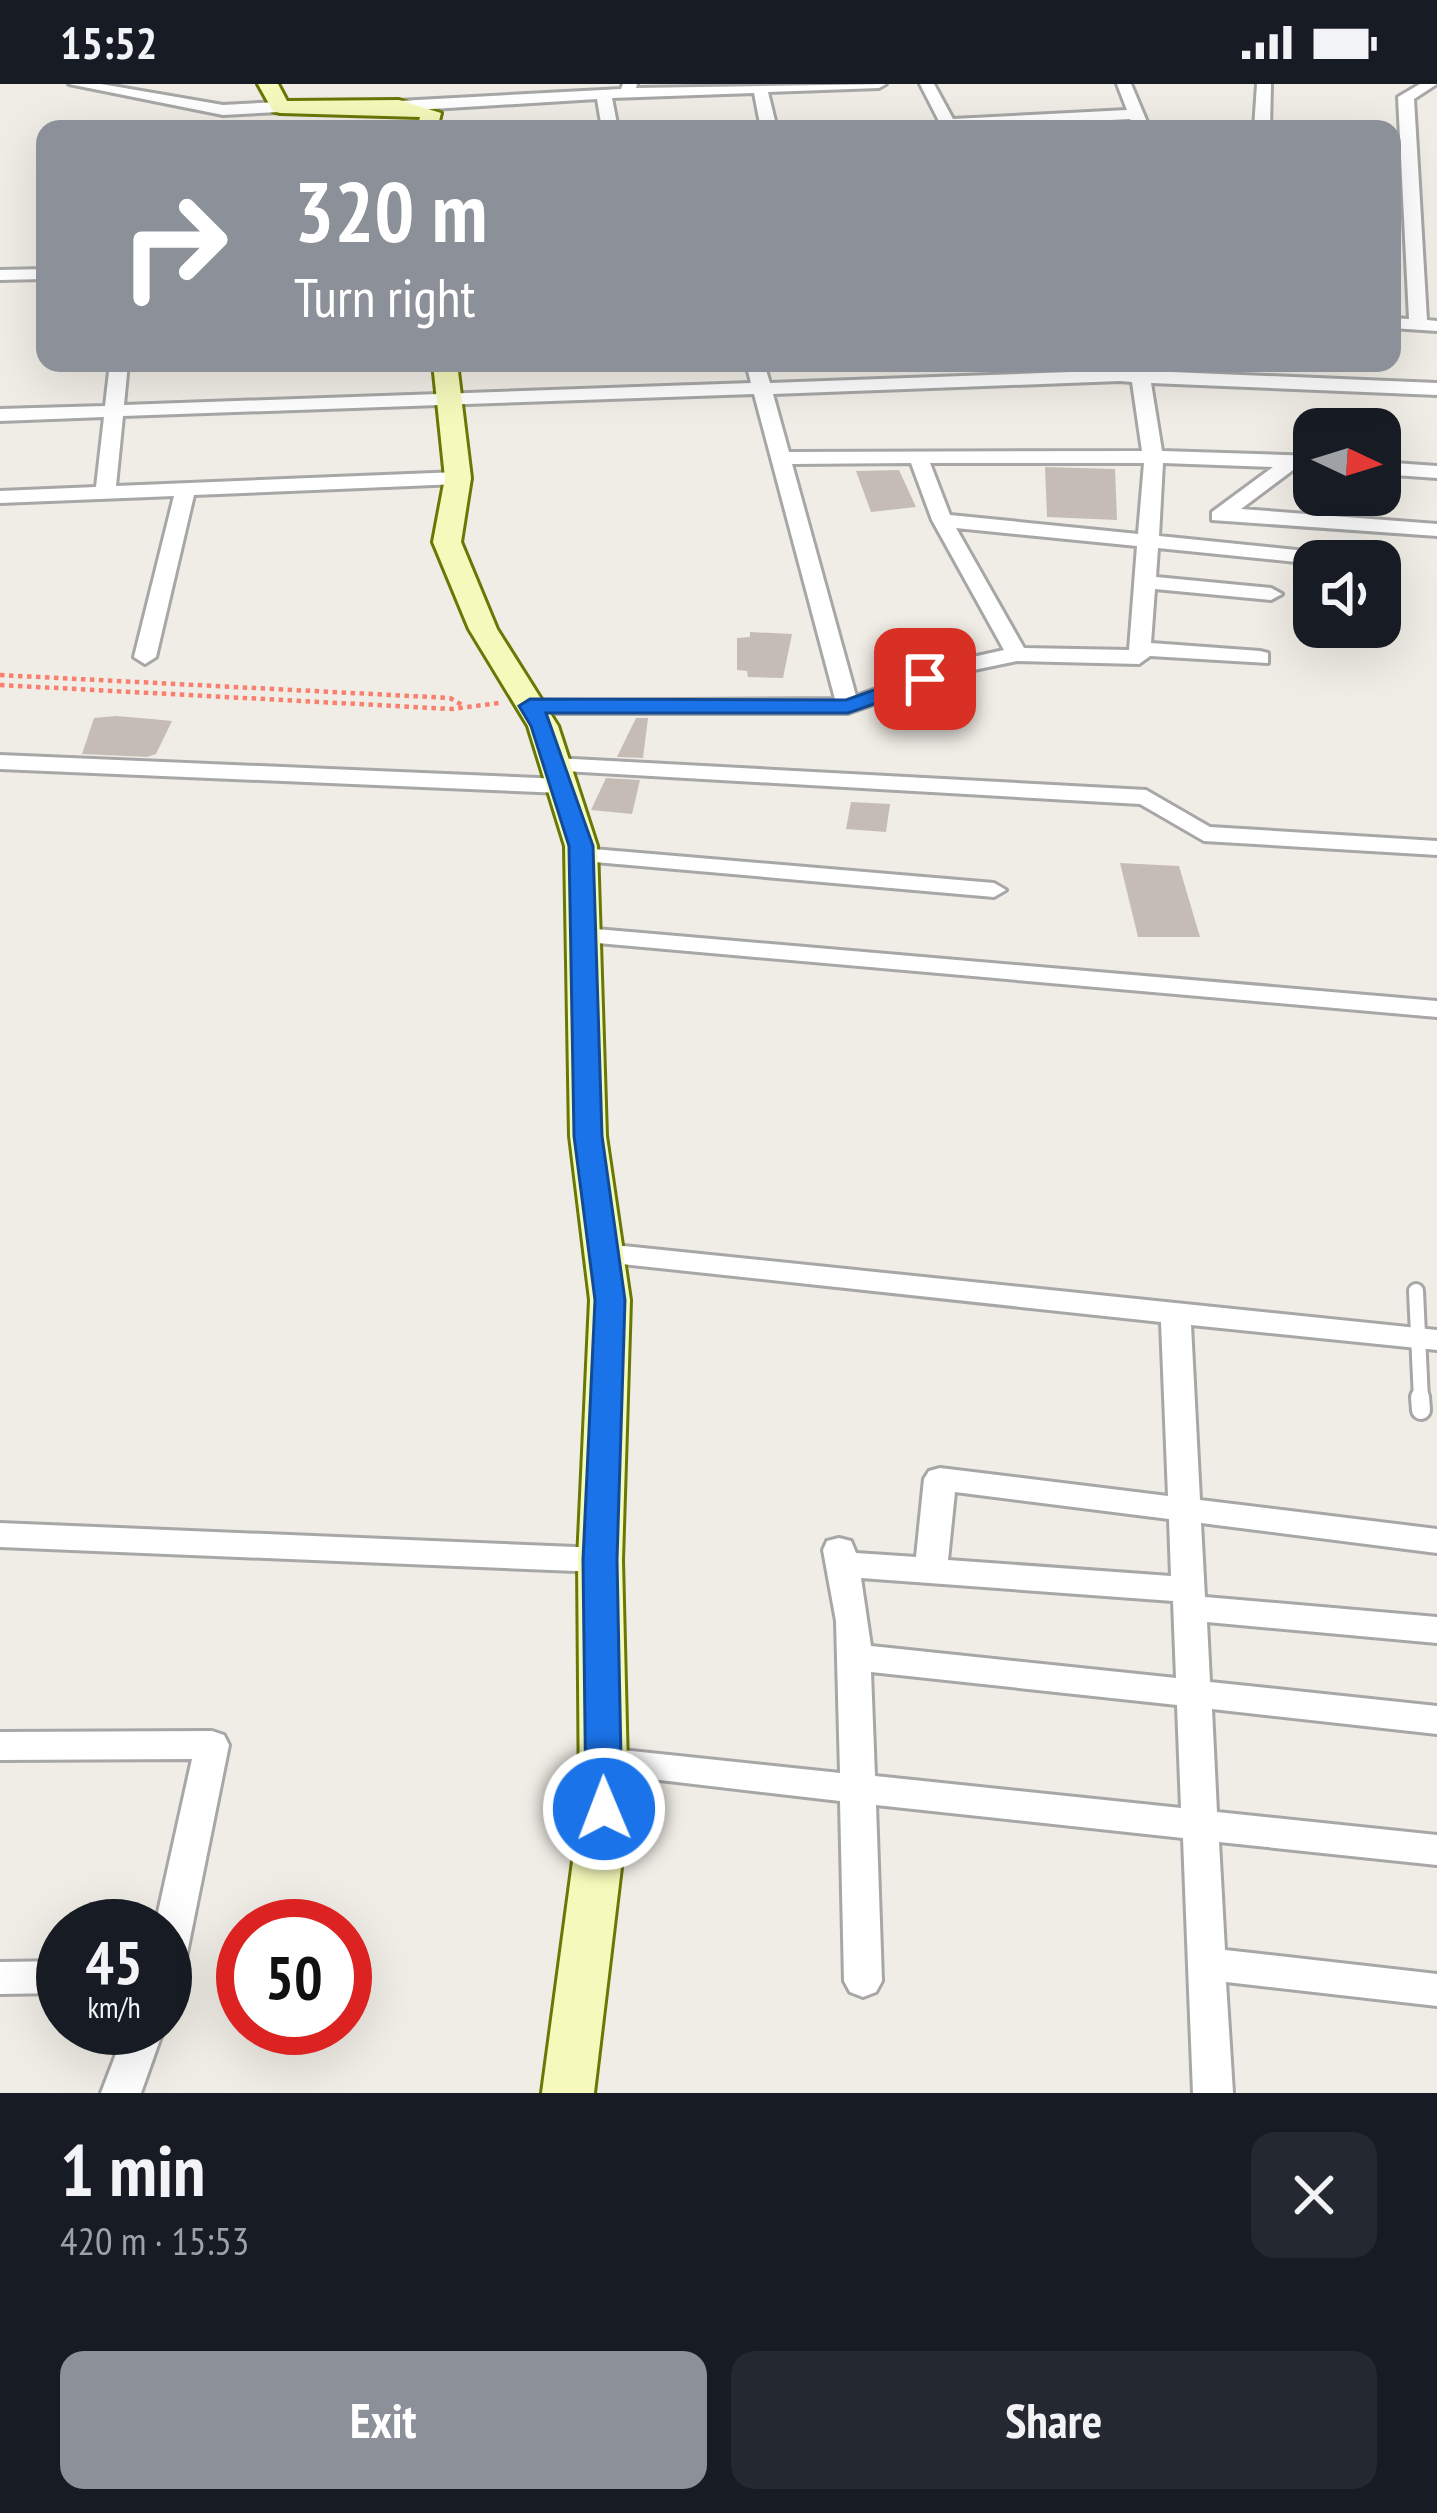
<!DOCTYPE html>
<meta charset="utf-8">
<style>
:root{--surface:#171b24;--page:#242831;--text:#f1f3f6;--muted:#9ea1a6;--accent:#8c9099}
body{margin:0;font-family:"PT Sans Narrow",sans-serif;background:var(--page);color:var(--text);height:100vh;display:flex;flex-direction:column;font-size:45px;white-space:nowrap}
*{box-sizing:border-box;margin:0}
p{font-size:39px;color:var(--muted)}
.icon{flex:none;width:66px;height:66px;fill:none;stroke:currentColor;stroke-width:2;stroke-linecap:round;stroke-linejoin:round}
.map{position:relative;height:2009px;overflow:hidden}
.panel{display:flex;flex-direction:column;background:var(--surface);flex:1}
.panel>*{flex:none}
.top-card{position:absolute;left:36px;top:36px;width:1365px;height:252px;border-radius:24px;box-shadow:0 12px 48px #0002;background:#8c9099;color:#fff;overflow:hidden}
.needle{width:78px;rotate:94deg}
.controls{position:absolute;left:1293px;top:324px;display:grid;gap:24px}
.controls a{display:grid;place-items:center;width:108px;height:108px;border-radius:24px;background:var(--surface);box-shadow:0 12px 48px #0002;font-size:60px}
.speed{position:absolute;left:36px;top:1815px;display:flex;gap:24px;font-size:60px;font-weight:700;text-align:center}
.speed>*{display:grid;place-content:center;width:156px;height:156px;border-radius:50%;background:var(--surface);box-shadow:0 12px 48px #0002;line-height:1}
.speed small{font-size:30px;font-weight:400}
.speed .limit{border:18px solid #d22;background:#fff;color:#111}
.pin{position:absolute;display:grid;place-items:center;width:102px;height:102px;color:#fff;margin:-51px;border-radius:24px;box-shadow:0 6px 18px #0006}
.me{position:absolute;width:132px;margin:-66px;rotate:359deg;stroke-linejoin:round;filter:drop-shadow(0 0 9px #0008)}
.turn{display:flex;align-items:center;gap:42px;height:252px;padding:0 60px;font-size:54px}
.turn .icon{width:156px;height:156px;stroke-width:2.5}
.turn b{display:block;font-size:84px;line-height:102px}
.round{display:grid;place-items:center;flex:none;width:126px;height:126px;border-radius:24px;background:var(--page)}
.overview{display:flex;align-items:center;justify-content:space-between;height:204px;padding:0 60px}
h1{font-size:72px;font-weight:800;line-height:90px}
.cta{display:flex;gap:24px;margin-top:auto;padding:24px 60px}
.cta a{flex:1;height:138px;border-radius:24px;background:var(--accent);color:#fff;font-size:48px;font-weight:800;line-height:138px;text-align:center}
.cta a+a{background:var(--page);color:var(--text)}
.status{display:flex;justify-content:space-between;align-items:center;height:84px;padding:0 60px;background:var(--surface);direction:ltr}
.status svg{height:33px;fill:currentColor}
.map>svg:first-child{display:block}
.building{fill:#c5bdb5}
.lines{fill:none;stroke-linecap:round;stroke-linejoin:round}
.lane-far1-casing{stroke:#a7a7a7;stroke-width:20}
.lane-casing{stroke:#a7a7a7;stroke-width:24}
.street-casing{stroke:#a7a7a7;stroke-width:6}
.secondary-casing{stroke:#697805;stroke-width:6}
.path{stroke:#f97f6e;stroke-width:4.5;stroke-dasharray:4.5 4.5;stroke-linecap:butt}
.lane-far1{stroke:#fff;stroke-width:14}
.lane{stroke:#fff;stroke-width:18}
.street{fill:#fff;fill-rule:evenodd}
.secondary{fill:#f5f9bb;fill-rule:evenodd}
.route{fill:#1a73e8;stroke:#114b97;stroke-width:3}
</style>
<div class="status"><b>15:52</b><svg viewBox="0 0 49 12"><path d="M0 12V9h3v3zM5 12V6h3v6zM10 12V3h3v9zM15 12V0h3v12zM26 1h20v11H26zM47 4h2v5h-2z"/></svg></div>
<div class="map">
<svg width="1437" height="2009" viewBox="0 0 1437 2009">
<rect width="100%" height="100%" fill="#f0ede6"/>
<g class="building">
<polygon points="1045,383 1115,385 1117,436 1047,433"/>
<polygon points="899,386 916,423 871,428 856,387"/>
<polygon points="750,548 792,550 783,594 748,593 747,587 737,586 737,554 750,553"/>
<polygon points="116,632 152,635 172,637 156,670 147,673 82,670 94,634"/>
<polygon points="636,634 648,634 643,674 617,673"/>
<polygon points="606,694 640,696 632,730 591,726"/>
<polygon points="851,718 890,720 886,748 846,745"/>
<polygon points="1120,779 1179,782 1200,853 1138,853"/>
</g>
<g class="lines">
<g class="lane-far1-casing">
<polyline id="lane-far1" points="1416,1207 1421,1316"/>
</g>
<g class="lane-casing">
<polyline id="lane" points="1420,1313 1421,1326"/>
</g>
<g class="street-casing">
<g id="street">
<polygon points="69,0 101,0 223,21 280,18 288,23 280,28 223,31"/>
<polygon points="623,0 637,0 636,4 886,0 879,4 768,8 777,45 761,45 754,9 612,14 618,45 602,45 597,15 399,27 391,22 399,17 621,5"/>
<polygon points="920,0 934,0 953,35 1127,26 1117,0 1131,0 1150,45 1134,45 1130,35 943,45"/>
<polygon points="1257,0 1271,0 1270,45 1254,45"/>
<polygon points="1420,0 1437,0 1414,15 1427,236 1437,237 1437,247 1392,244 1392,234 1409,235 1398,13"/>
<polygon points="45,185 45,195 0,196 0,186"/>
<path d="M110,279H128L124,321L751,299L746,279H764L770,299L1124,286L1437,299V311L1151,299L1162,367L1314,372V384L1297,383L1241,425L1437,440V452L1212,436V428L1273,383L1163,379L1159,452L1306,467L1316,473L1306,479L1158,464L1156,493L1271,504L1282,510L1271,516L1155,505L1151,559L1260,567L1268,569V579L1150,572L1139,580L1017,577L969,587L848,629H530L519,622L522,617L835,615L754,310L123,332L116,402L458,388L468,394L458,400L194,411L156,573L145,580L134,573L174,412L0,419V407L96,403L104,333L0,337V325L105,322ZM1120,297L1132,298L1142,367L789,368L773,310ZM911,379L932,436L1004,566L955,577L856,612L792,380ZM930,379H1144L1138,450L950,431ZM956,444L1137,462L1129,566L1024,564Z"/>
<polygon points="1380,378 1437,382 1437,394 1380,390"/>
<polygon points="0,671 562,695 574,702 562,709 0,685"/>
<polygon points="555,674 1146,706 1210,743 1437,757 1437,771 1204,757 1140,720 547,686 543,681"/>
<polygon points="581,764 994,799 1006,806 994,813 572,776 569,771"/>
<polygon points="584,844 1437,917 1437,933 575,857 571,852"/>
<path d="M604,1160L1437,1246V1266L1191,1241L1200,1416L1437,1445V1469L1201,1439L1205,1513L1437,1533V1559L1207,1538L1210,1598L1437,1622V1650L1212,1625L1217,1728L1437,1751V1781L1219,1758L1225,1866L1437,1890V1922L1226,1898L1233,2009H1193L1183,1754L876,1721L882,1897L876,1908L863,1913L850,1908L844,1897L840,1717L591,1688L585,1678L591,1668L603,1664L840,1689L836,1537L823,1466L827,1457L839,1454L851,1457L856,1469L916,1473L924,1395L929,1387L940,1384L1168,1412L1161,1238L594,1177L590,1170L594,1163ZM955,1408L1169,1435L1171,1492L948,1476ZM861,1494L1173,1517L1176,1594L871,1562ZM871,1588L1177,1621L1181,1724L875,1692Z"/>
<polygon points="0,1439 600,1464 612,1467 616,1476 612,1485 600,1488 0,1463"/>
<polygon points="212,1647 224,1651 229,1661 184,1884 178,1895 165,1900 165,1842 155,1842 192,1675 0,1676 0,1648"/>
<polygon points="63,1877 63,1909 0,1910 0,1878"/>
<polygon points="126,1944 164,1944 141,2009 101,2009"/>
</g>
</g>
<g class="secondary-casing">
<g id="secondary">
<polygon points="258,0 278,0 287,17 399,16 441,29 437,45 417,45 420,33 280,29 273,27"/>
<polygon points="433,279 457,279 471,394 461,458 497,545 558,642 597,762 606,1052 630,1216 622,1476 628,1725 594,2009 542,2009 580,1725 578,1476 590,1216 570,1052 565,762 528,642 469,545 433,458 445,394"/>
</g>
</g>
<g class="path">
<polyline points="0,591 450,614 462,621"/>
<polyline points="0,601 452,625 499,619"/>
</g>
<use href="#lane-far1" class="lane-far1"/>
<use href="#lane" class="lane"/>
<use href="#street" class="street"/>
<use href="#secondary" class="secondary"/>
</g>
<polygon class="route" points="925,588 932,590 932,600 848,629 546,629 593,762 602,1052 625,1216 617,1476 622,1725 616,1735 604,1739 591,1735 586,1725 583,1476 595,1216 574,1052 569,762 531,642 519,622 530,615 846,616"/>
</svg>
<div class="controls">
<a><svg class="needle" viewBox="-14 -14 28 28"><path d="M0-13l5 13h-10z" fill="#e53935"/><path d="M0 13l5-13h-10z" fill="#9ea1a6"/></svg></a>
<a><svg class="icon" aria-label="sound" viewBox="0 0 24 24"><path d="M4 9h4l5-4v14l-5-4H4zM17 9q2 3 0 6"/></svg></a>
</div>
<div class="speed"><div>45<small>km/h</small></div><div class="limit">50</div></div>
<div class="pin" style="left:925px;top:595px;background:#d93025"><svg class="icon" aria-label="arrive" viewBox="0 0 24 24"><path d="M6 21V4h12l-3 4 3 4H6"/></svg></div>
<svg class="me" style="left:604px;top:1725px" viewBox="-20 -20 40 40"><circle r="17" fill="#1a73e8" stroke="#fff" stroke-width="3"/><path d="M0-11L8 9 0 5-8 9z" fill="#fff"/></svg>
<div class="top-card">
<div class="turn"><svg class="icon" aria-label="right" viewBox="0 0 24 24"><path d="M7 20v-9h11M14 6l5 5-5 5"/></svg><div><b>320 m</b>Turn right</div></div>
</div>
</div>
<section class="panel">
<div class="overview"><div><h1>1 min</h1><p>420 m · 15:53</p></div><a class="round"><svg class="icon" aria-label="close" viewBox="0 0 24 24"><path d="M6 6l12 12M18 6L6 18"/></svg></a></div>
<div class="cta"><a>Exit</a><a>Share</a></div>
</section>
